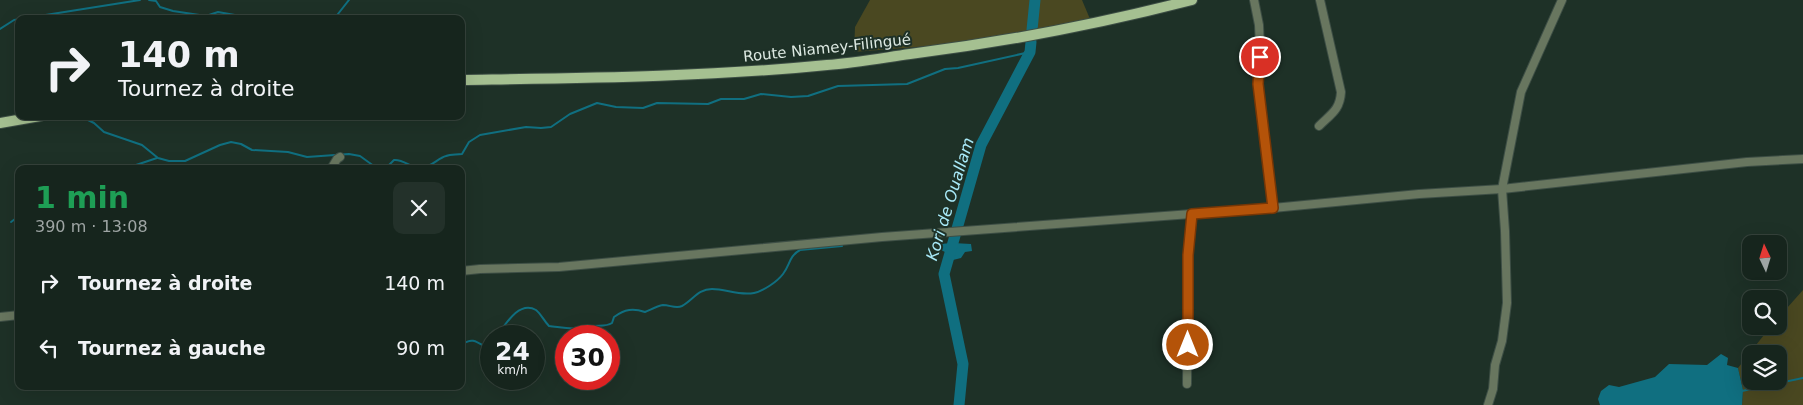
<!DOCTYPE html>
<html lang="fr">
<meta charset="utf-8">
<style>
:root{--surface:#16251d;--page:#23312a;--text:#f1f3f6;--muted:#9ea5a4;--line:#35423b}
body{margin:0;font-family:"DejaVu Sans",sans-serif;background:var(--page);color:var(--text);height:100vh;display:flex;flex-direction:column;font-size:19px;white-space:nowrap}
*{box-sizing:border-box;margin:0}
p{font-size:16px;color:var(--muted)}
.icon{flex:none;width:28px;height:28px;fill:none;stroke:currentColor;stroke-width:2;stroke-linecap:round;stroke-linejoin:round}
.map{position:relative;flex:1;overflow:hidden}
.side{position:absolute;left:15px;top:165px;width:450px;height:225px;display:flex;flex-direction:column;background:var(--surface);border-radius:10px;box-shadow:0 5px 20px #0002,0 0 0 1px var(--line)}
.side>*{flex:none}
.banner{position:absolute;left:15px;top:15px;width:450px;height:105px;border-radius:10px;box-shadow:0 5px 20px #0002,0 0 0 1px var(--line);background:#16251d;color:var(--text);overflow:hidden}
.needle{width:32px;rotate:356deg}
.controls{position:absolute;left:1742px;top:235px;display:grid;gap:10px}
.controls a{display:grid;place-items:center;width:45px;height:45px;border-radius:10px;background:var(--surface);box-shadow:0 5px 20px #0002,0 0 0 1px var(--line);font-size:25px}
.speed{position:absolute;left:480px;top:325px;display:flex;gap:10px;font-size:25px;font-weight:700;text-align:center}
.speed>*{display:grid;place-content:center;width:65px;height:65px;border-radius:50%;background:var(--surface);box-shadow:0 5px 20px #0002,0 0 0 1px var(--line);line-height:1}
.speed small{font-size:12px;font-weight:400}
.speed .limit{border:8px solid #d22;background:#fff;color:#111}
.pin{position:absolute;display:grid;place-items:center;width:42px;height:42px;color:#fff;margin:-21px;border:2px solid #fff;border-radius:50%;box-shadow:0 1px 5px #0007}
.me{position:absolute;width:55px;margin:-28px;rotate:0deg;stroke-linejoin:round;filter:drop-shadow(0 0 4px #0008)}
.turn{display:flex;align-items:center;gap:18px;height:105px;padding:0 20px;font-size:22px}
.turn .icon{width:65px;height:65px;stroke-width:2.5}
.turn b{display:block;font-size:35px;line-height:42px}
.round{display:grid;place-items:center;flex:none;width:52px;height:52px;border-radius:10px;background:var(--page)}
.head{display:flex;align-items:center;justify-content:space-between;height:85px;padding:0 20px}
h1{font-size:30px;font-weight:600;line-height:38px;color:#1e9e55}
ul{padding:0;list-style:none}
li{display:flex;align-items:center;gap:15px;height:65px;padding:0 20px}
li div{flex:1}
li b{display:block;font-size:19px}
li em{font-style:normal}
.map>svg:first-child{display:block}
.green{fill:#4a4821;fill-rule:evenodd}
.water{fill:#106f80}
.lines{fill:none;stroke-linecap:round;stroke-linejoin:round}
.stream{stroke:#106f80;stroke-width:2}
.river{stroke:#106f80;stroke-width:11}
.minor-casing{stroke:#3d4e45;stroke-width:10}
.major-casing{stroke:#3d4e45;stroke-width:12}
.minor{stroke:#68765f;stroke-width:8}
.major{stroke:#a5c091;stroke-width:10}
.route-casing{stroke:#753606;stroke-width:12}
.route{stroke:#b45309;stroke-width:9}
.labels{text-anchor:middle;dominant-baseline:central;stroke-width:4;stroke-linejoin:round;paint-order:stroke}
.street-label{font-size:15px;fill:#dde9e2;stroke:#1e3127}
.water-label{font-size:16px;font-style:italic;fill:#a9eaf9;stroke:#1e3127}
</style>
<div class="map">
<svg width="1803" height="405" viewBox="0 0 1803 405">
<rect width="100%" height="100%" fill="#1e3127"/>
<g class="green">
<polygon points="870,0 1082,0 1090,19 954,44 854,52 855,27"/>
<path d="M1803,290V405H1742L1743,390L1738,368L1771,326H1779V317ZM1751,354H1779V381H1751Z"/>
</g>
<g class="water">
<polygon points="953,243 971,244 972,251 965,252 961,258 953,260 949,254 939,249 939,244"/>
<polygon points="1721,354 1728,358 1727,365 1738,368 1743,390 1742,405 1600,405 1598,399 1601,391 1609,385 1619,387 1655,377 1669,364 1707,365"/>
</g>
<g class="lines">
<g class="stream">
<polyline points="149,0 156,1 160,7 173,11 206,16 218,12 258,19"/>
<polyline points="165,19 190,14"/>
<polyline points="334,19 349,0"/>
<polyline points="0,29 14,20 140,0"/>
<polyline points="17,108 19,108"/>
<polyline points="86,119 94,123 104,132 142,145 158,158 169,161 185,161 220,145 231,142 241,144 252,150 288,152 307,157 349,154 360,156 378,169"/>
<polyline points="124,169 157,158"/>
<path d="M379,169L386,168L394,160C404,159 412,169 421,168C432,167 438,158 446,156C451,154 456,155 462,154L469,142L480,135L526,127L541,128L551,127L570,114L597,103L616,107L643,108L657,103L708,104L721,99H744L761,94L791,97L808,96L838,86L907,84L945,69L958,68L1030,52"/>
<polyline points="11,222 19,216"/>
<path d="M497,336C505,325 519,300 536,310C541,314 544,321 549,326C559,327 570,330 581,328C585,328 588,326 592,326C599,325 606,327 612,323L614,317C625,309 633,308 645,312C650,310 657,306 663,305C670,305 676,309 682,306C693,300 698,289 712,289C726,289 739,296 754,293C763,291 777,282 783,274C790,265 789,256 800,250L842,246"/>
<path d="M461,345C471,338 475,340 485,347L491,345"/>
<polyline points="395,386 399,389 409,386"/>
<polyline points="1742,391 1803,378"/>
</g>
<g class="river">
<polyline points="1032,30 1035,0"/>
<polyline points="959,405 963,364 944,274 981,145 1030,52 1031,42"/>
</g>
<g class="minor-casing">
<g id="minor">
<polyline points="1254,0 1259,25 1260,48 1258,83 1273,208"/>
<path d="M1319,126C1331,114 1340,110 1341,92L1320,0"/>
<polyline points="331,169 337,159 340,157"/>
<polyline points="461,271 480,269 559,267 882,237 1273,208 1419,194 1502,189 1747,162 1803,159"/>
<polyline points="0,317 19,315"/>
<polyline points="1187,384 1188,255 1192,214"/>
<polyline points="1488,405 1493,389 1495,365 1502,341 1507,303 1505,231 1502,189 1521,92 1562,0"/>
</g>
</g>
<g class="major-casing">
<g id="major">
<path d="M461,80C583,78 706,77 827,65C855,63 882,58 910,54C1005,42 1099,24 1192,0"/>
<polyline points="0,123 40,116"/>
</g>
</g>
<use href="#minor" class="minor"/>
<use href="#major" class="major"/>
</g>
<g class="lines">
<g class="route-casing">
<polyline id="route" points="1188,345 1188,255 1192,214 1273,208 1258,84 1260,57"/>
</g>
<use href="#route" class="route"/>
</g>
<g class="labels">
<g class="street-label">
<text transform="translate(827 48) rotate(-6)">Route Niamey-Filingué</text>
</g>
<g class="water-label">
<text transform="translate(950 199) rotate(-73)">Kori de Ouallam</text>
</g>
</g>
</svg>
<div class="controls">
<a><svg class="needle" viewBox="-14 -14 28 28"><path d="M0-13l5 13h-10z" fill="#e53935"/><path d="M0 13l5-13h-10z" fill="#9ea5a4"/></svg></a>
<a><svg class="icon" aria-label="search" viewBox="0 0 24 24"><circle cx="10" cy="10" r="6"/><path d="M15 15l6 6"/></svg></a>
<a><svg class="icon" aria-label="layers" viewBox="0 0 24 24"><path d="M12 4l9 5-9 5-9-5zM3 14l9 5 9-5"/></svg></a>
</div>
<div class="speed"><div>24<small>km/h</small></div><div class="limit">30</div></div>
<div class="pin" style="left:1260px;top:57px;background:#d93025"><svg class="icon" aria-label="arrive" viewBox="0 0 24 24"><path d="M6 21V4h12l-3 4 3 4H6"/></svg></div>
<svg class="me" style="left:1188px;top:345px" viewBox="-20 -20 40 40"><circle r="17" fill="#b45309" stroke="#fff" stroke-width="3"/><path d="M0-11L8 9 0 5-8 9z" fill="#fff"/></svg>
<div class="banner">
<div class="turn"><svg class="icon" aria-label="right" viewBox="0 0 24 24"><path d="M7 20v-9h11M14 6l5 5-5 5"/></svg><div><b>140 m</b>Tournez à droite</div></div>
</div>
<section class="side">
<div class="head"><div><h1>1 min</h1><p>390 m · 13:08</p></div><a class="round"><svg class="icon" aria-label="close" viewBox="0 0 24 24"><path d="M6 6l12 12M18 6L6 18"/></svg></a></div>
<ul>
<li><svg class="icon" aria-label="right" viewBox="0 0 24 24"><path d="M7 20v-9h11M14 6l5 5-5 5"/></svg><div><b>Tournez à droite</b></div><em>140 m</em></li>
<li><svg class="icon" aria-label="left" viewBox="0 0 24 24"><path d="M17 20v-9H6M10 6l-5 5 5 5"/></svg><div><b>Tournez à gauche</b></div><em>90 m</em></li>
</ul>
</section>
</div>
